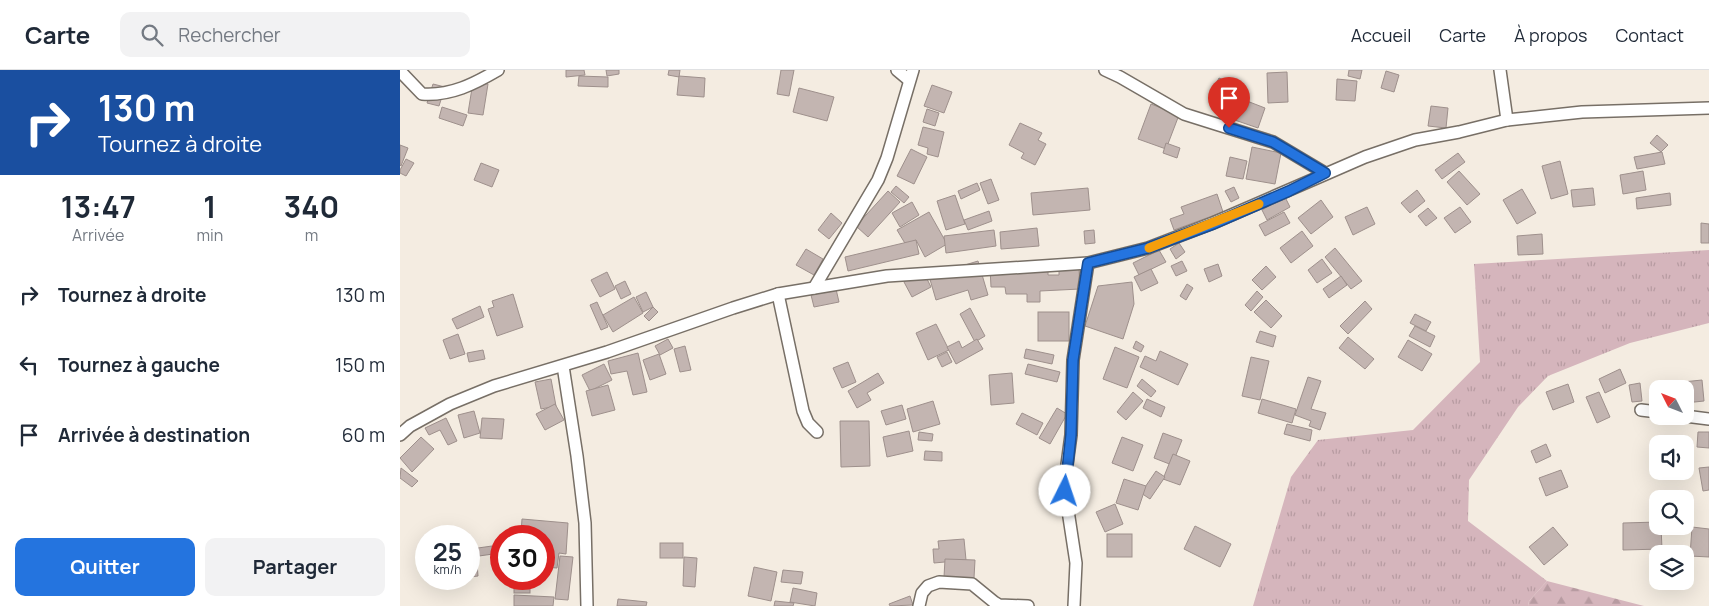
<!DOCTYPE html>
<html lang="fr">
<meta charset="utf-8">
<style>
:root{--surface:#fff;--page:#f2f2f3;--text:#1f2937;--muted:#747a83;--line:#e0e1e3;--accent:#2474df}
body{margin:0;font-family:Manrope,sans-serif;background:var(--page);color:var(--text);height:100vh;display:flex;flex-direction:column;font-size:19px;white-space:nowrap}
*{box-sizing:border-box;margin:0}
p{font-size:16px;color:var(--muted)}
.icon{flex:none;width:28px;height:28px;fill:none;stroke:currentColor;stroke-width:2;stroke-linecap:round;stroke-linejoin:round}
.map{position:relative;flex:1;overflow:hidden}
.side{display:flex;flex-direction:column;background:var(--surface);width:400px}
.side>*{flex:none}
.guide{background:#1a4fa0;color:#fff;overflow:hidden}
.needle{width:32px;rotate:312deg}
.controls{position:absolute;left:1249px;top:310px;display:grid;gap:10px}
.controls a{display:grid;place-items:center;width:45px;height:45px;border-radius:10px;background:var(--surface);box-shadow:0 5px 20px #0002;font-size:25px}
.speed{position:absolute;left:15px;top:455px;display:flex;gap:10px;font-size:25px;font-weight:700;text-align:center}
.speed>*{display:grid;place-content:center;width:65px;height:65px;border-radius:50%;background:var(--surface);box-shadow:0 5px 20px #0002;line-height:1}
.speed small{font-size:12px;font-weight:400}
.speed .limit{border:8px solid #d22;background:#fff;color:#111}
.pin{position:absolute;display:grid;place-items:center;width:42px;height:42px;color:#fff;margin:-51px -21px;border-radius:50% 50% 50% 0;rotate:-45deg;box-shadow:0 0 5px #0007}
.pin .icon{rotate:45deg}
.me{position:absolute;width:55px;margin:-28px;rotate:4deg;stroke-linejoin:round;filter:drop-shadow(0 0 4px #0008)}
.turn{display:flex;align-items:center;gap:18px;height:105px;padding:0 15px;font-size:22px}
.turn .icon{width:65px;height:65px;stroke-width:2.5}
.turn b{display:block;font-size:35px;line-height:42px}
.eta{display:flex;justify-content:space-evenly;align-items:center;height:85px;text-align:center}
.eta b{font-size:30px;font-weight:700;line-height:35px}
.cta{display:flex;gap:10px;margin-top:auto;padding:10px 15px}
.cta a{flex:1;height:58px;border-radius:10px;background:var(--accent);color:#fff;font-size:20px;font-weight:700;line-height:58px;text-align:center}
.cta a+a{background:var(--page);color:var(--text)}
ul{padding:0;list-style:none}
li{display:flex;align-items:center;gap:15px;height:70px;padding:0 15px}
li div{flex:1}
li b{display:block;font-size:19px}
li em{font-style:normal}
header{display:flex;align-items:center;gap:30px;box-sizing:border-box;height:70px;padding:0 25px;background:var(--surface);border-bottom:1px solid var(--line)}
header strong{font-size:24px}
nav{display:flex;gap:28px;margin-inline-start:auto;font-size:18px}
.search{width:350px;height:45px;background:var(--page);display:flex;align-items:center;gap:12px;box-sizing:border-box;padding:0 18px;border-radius:10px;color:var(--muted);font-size:19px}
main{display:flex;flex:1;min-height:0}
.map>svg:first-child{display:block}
.grass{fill:url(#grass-tufts)}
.forest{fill:url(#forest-firs)}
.building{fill:#c3b5b1;stroke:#9e908c}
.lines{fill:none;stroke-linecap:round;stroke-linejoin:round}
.street-casing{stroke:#776f66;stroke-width:14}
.street{stroke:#fff;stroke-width:11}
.route-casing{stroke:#174b91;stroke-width:12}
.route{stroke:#2474df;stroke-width:9}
.slow{stroke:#f59e0b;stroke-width:9}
</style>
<header>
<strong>Carte</strong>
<div class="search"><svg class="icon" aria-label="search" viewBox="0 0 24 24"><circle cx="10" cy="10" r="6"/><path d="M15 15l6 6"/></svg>Rechercher</div>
<nav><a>Accueil</a><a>Carte</a><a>À propos</a><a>Contact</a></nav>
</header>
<main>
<section class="side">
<div class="guide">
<div class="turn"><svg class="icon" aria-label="right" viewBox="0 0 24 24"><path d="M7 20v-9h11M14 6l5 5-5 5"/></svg><div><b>130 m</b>Tournez à droite</div></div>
</div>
<div class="eta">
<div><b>13:47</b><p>Arrivée</p></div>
<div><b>1</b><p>min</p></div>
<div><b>340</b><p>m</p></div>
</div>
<ul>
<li><svg class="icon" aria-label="right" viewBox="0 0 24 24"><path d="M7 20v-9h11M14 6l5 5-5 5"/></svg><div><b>Tournez à droite</b></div><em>130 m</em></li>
<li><svg class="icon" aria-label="left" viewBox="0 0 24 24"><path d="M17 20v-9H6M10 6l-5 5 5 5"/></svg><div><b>Tournez à gauche</b></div><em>150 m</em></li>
<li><svg class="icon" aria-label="arrive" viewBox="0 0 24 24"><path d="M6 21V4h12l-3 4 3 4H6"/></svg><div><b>Arrivée à destination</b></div><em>60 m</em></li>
</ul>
<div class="cta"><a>Quitter</a><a>Partager</a></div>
</section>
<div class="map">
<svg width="1309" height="536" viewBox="0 0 1309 536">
<defs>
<pattern id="grass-tufts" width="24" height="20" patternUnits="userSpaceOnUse" patternTransform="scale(1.25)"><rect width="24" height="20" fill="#d5b5bc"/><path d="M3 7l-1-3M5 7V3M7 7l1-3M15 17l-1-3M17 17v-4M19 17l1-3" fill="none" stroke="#b79ba1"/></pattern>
<pattern id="forest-firs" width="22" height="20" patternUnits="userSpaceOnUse" patternTransform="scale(1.25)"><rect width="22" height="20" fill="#d5b5bc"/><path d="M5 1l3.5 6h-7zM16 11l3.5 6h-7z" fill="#b79ba1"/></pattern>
</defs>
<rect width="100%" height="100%" fill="#f4ece1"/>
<polygon class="grass" points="1309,180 1309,253 1230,273 1148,306 1118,337 1069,410 1068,451 1147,511 1129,531 1128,536 853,536 891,407 918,370 1013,360 1080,292 1074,194"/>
<polygon class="forest" points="1147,511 1244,536 1128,536 1129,531"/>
<g class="building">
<polygon points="166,0 184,0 185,5 166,7"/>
<polygon points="206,0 219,0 219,4 207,6"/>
<polygon points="269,0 280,0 279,7 268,5"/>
<polygon points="381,0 394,0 389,26 377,24"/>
<polygon points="949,0 962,0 960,9 948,6"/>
<polygon points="986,1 999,5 994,22 981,18"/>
<polygon points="887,2 888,32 868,33 867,3"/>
<polygon points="179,6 208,7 208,17 178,16"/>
<polygon points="279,6 305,8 304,27 277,25"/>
<polygon points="819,8 831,14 824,28 812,22"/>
<polygon points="937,9 957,11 955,31 936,30"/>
<polygon points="73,12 88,14 83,45 68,43"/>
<polygon points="33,14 45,17 39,36 27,33"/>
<polygon points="532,15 552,22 544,43 524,36"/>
<polygon points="399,18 434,27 427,51 393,42"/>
<polygon points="834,26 865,38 858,58 826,47"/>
<polygon points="751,34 779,45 766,79 738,69"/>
<polygon points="1031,36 1048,38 1046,58 1028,56"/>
<polygon points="42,37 67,45 63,56 39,48"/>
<polygon points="527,39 539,43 535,56 523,52"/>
<polygon points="620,53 642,63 638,70 646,74 635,95 621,88 624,83 609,75"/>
<polygon points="523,57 544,62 538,87 527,84 528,78 518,75"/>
<polygon points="1257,65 1268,75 1261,82 1250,73"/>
<polygon points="766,73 780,78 777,88 763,83"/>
<polygon points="0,75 8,78 1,96 0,95"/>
<polygon points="852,77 881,83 875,114 846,109"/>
<polygon points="511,79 527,87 514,114 497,106"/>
<polygon points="1262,82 1265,94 1237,99 1234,87"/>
<polygon points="1058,83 1065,92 1042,109 1035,100"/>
<polygon points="830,87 847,91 843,109 826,106"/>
<polygon points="6,89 14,93 6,106 0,103 0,100"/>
<polygon points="1160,91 1168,124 1151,129 1142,96"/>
<polygon points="81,93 99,100 92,117 74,110"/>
<polygon points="1059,101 1080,124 1067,135 1047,112"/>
<polygon points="1243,101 1246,120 1223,124 1220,105"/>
<polygon points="591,109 599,130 588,134 580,113"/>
<polygon points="577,113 580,120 561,129 558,121"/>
<polygon points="496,116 509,127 504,133 491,122"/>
<polygon points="834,117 839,128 831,132 825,121"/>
<polygon points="688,118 690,140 633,145 631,123"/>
<polygon points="1193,118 1195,135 1173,137 1171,120"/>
<polygon points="1122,119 1136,143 1117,154 1103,130"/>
<polygon points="1017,120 1025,131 1010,143 1001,133"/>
<polygon points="488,121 500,132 468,167 456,156"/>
<polygon points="1270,123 1271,135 1237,139 1236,128"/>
<polygon points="817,124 823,142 774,160 770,149 784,144 781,137"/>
<polygon points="555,125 565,154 546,160 537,131"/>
<polygon points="885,127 890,137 867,150 862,140"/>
<polygon points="921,130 933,147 911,164 898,148"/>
<polygon points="512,132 519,145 500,157 492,143"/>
<polygon points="967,137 975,154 953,165 945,147"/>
<polygon points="1060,137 1071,152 1055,163 1044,148"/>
<polygon points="1028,138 1037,148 1026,156 1018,146"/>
<polygon points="589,141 592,151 568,160 564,150"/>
<polygon points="529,142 547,174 525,187 516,170 506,175 497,160"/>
<polygon points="884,142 890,153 865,166 859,155"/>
<polygon points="431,143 442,153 429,169 418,160"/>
<polygon points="1301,153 1309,154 1309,173 1301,173"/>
<polygon points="637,158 639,176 601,179 600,162"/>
<polygon points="594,160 596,176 546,183 544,166"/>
<polygon points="694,160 695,173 685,174 684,161"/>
<polygon points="902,161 913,176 891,193 880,178"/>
<polygon points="1142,164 1143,184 1118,185 1117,166"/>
<polygon points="516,170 519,184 448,201 445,187"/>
<polygon points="779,173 785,182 776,189 770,179"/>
<polygon points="935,178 962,211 951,219 925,187"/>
<polygon points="406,179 423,189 414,205 396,195"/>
<polygon points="759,180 766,192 739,205 733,193"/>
<polygon points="922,189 932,203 917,213 908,200"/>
<polygon points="578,191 588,225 571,230 568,220 536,230 529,206"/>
<polygon points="782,191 787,201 776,206 771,196"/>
<polygon points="818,194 822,206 809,212 804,199"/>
<polygon points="648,196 648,205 659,205 659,199 679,199 680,219 640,221 640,232 627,232 627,224 606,224 605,217 591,217 590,198"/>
<polygon points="866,196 876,207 862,220 852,210"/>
<polygon points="751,199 758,213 741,221 734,207"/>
<polygon points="523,201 531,217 512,227 504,212"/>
<polygon points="207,202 215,219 200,227 191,210"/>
<polygon points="941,206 947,215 929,228 923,219"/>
<polygon points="225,211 231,224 221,229 215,216"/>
<polygon points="732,212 734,234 723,269 685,256 698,216"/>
<polygon points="787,214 793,218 786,230 780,226"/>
<polygon points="436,219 439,232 414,237 411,225"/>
<polygon points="857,221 863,227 851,241 845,235"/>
<polygon points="246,222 253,237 243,242 236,227"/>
<polygon points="113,224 123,257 97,266 88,239 94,237 92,231"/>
<polygon points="234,227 243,243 213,262 203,245"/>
<polygon points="866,230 882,246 871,258 854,242"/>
<polygon points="965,231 972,239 948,264 940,256"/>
<polygon points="197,232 208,257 201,260 190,235"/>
<polygon points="80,236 84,247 57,259 52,249"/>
<polygon points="253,237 258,242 249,251 244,246"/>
<polygon points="570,238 585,266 575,272 560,244"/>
<rect x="638" y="242" width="31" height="29"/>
<polygon points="1015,244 1031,252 1026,261 1010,253"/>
<polygon points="536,254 549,280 528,290 516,263"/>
<polygon points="1015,256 1035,266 1030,277 1009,266"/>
<polygon points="860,261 876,266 873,277 856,272"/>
<polygon points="58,264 65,284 50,289 43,270"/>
<polygon points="948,267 974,289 965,299 939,278"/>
<polygon points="268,269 273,278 260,285 255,276"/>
<polygon points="577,269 583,279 556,294 547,277 559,271 562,278"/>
<polygon points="1008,270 1032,284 1022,301 998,287"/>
<polygon points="736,271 744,276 741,282 733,278"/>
<polygon points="285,276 291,300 280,302 274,279"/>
<polygon points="715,277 739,287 727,318 703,309"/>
<polygon points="626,279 654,285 652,294 624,288"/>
<polygon points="83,280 85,289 69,292 67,283"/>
<polygon points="760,281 788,294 778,315 740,297 745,286 756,291"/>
<polygon points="547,282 552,292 542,297 537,287"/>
<polygon points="238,283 247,322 233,325 227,301 211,304 208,291"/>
<polygon points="259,284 266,304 250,310 243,290"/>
<polygon points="851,287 869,291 860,330 842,326"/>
<polygon points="448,292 456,312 442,318 433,298"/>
<polygon points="204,294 212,310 190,321 182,305"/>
<polygon points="628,294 660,302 657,312 625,304"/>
<polygon points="1220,299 1226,313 1205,323 1199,309"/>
<polygon points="478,303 484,313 467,323 471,330 457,338 448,321"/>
<polygon points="612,303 614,333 591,335 589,305"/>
<polygon points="908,307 921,311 911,339 926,343 920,360 909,356 911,351 895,345"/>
<polygon points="151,309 156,336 141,339 135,312"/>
<polygon points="742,309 756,321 751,327 737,316"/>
<polygon points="1302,310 1304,331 1285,333 1285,319 1274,319 1273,313"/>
<polygon points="1240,313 1242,331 1232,332 1229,315"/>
<polygon points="1168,314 1174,332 1153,340 1146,322"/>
<polygon points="208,315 215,340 192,346 186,321"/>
<polygon points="733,322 743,331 726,350 717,342"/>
<polygon points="1199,322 1210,347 1197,353 1186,327"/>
<polygon points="747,329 765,337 761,347 743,338"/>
<polygon points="862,329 896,339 892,353 858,343"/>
<polygon points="533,331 540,354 513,362 507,339"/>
<polygon points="155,334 164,350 145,360 136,344"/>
<polygon points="502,335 506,349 486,355 481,341"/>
<polygon points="657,338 667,344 650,374 639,368"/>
<polygon points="74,341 80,363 64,368 58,345"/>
<polygon points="622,343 643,353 637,365 616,354"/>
<polygon points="46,348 57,371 48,375 40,360 29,365 25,358"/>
<polygon points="82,348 104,349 102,369 80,368"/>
<polygon points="440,351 469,351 470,396 441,397"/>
<polygon points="887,354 912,360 910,371 884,364"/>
<polygon points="509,361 513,381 487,387 483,367"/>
<polygon points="519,362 533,364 532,371 518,370"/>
<polygon points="1298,362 1309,362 1309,378 1297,377"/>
<polygon points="763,363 782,370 772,395 754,388"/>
<polygon points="21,367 34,379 12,402 0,388"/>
<polygon points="722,367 743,375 733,401 712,393"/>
<polygon points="1146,374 1151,386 1136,393 1131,381"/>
<polygon points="525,381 542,382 542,391 524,390"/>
<polygon points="773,384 790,391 780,415 763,409"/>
<polygon points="1309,397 1309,420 1303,421 1299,398"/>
<polygon points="1,398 18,411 12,417 0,408"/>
<polygon points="1161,400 1168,417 1146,426 1139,408"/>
<polygon points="756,401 765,407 750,429 741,423"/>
<polygon points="724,409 746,416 738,440 716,433"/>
<polygon points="715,434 723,454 705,462 696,442"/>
<polygon points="122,449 168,453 166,484 159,483 157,498 144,497 144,466 114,466 114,463 121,463"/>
<polygon points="1258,452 1258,456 1261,456 1262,479 1223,480 1223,453"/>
<polygon points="795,456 831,474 820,497 784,479"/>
<polygon points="1153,457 1168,475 1144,495 1129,477"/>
<polygon points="1292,457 1309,459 1309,487 1290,486"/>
<rect x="707" y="464" width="25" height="23"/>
<polygon points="564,469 566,490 534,493 533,479 539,479 538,471"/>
<rect x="260" y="473" width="23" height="15"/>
<polygon points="92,476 93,484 79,486 78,478"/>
<polygon points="76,479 78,506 69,507 69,480"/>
<polygon points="160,486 173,487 168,530 155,529"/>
<polygon points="284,487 297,488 295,517 283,516"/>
<polygon points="545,489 575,490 574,508 544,507"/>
<polygon points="354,497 377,502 371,531 348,526"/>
<polygon points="383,500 403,502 401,514 381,512"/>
<rect x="114" y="509" width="16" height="14"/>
<polygon points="393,518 417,523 415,536 390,532"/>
<polygon points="114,525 154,527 153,536 114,536"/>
<polygon points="510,526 513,535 490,536 489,534"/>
<polygon points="218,529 247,532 246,536 217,536"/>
<polygon points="375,531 394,533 393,536 374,536"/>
</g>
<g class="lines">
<g class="street-casing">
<g id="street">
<polyline points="497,0 509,10"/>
<polyline points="705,0 720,7 784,44 873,72 925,103"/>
<polyline points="1100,0 1107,50"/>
<path d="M0,1L22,24C51,26 74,14 98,0"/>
<polyline points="414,218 478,110 487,88 513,0"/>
<polyline points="378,224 403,341 408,353 417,362"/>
<polyline points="163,296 177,386 185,453 187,536"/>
<polyline points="1241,340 1258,342"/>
<polyline points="1285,346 1309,349"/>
<polyline points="0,365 10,356 50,334 94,316 207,282 333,238 378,224 487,206 688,193 748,178 813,153 965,87 1015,70 1059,62 1107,50 1182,42 1309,38"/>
<polyline points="519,536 522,523 528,516 539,512 572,514 594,532 599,535 628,536"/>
<polyline points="674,536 676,493 665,421 666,402 671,365 673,290 688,193"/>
</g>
</g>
<use href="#street" class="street"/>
</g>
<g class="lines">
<g class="route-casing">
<polyline id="route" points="665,421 671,365 673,290 688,193 748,178 813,154 889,121 925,103 873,72 829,58"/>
</g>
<use href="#route" class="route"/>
<polyline class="slow" points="749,178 859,134"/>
</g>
</svg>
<div class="controls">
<a><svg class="needle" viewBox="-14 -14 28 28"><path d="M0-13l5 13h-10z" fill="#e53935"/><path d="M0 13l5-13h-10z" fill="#747a83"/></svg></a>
<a><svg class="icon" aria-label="sound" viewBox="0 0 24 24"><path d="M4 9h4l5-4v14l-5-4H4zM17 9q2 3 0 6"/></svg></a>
<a><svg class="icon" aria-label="search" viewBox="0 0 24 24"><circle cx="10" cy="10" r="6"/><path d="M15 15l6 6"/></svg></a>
<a><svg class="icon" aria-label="layers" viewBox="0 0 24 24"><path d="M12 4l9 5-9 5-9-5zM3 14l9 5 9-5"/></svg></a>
</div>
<div class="speed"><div>25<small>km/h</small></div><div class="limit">30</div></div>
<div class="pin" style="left:829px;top:58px;background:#d93025"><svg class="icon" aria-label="arrive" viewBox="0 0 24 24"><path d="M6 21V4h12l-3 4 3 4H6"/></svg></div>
<svg class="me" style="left:665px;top:421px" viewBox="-20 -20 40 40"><circle r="19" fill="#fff"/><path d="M0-13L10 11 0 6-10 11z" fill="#2474df"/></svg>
</div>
</main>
